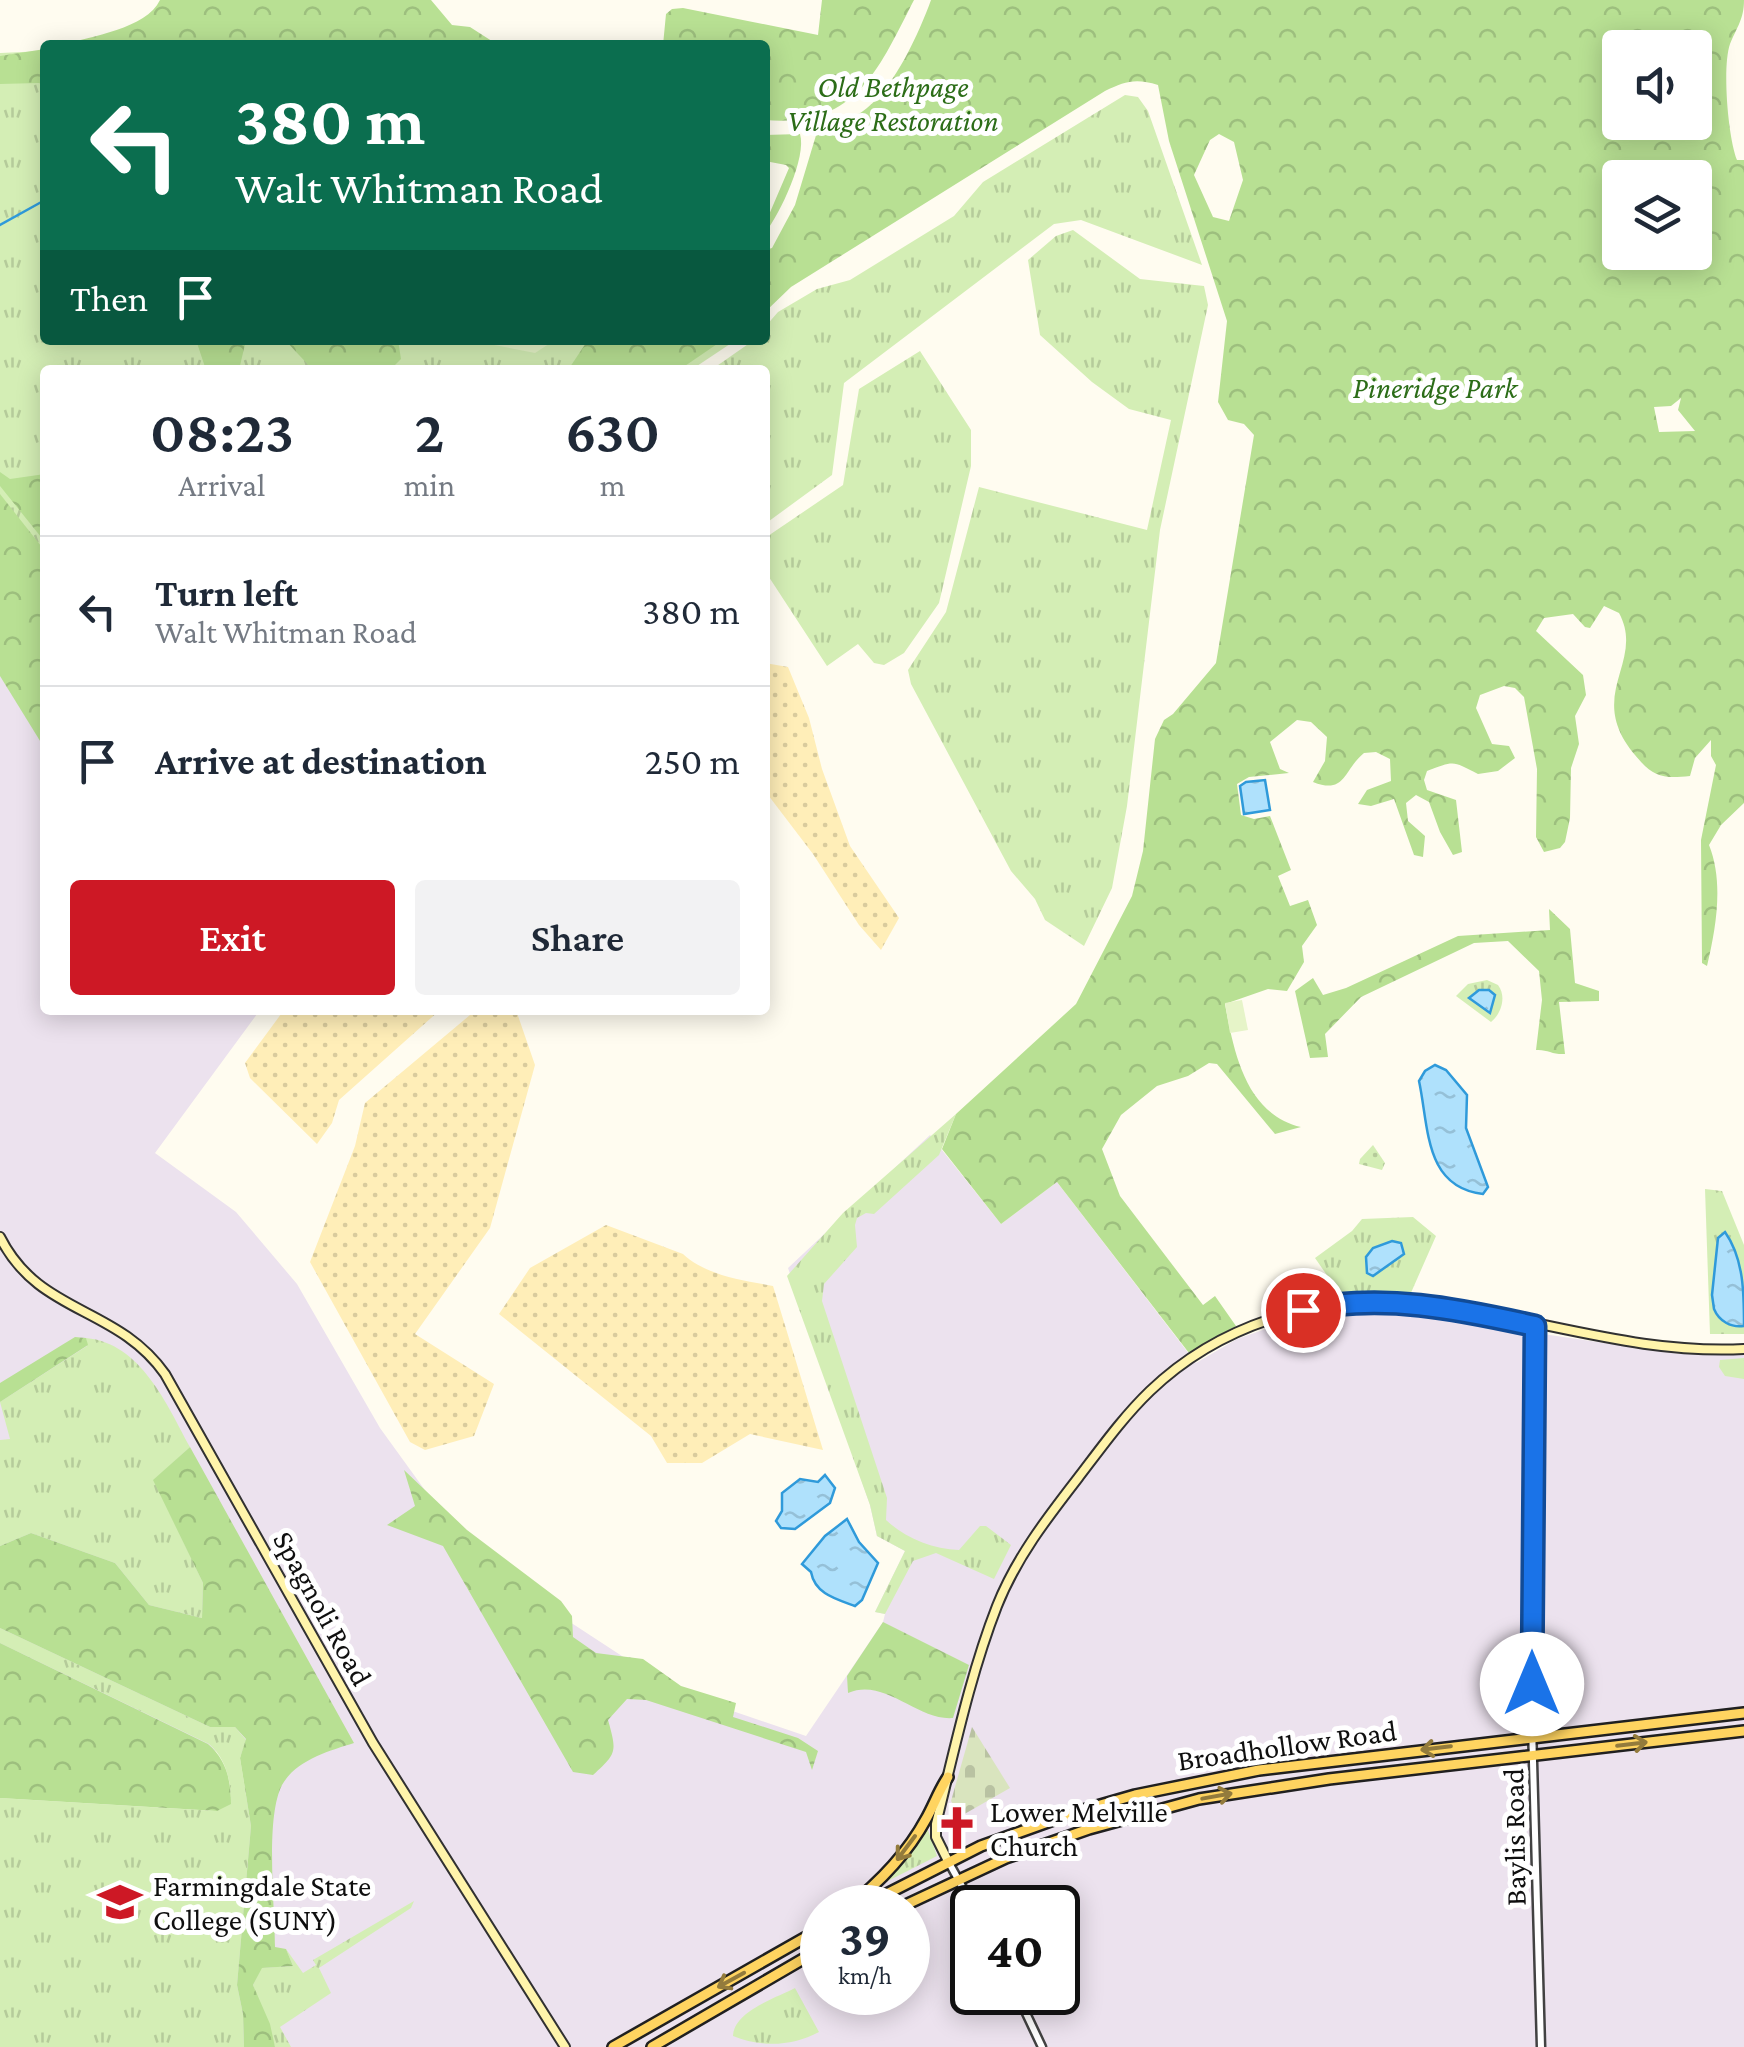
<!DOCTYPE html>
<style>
:root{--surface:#fff;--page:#f2f2f3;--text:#1f2937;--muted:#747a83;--line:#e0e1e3;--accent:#cd1825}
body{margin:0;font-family:"Crimson Pro",serif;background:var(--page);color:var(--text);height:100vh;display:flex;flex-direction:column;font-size:38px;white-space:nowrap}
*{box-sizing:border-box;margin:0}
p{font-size:32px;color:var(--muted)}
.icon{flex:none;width:55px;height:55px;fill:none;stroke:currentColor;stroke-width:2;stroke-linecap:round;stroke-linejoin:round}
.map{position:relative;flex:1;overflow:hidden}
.panel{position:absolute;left:40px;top:365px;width:730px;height:650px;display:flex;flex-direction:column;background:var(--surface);border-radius:10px;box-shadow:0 5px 25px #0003}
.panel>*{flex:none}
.banner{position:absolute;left:40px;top:40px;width:730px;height:305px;border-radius:10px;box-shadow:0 5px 25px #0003;background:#0b6e4f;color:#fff;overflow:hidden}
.tools{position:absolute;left:1602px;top:30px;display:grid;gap:20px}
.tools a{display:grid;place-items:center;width:110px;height:110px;border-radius:10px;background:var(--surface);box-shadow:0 5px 25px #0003;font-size:50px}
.speed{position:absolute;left:800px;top:1885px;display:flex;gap:20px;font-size:50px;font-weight:700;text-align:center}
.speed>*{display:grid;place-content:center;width:130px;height:130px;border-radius:50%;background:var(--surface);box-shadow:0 5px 25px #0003;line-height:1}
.speed small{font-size:25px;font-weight:400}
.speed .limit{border:5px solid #111;border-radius:15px;background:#fff;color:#111}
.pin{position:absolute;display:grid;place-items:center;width:85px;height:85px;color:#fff;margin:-42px;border:5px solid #fff;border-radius:50%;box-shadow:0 2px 10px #0007}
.me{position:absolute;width:110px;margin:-55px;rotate:0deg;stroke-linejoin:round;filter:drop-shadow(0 0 8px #0008)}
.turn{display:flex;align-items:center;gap:35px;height:210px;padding:0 30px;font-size:45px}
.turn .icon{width:130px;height:130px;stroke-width:2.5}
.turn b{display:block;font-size:70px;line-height:85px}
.then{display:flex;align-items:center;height:95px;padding:0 30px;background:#0003;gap:20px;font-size:38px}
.eta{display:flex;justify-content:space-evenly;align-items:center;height:170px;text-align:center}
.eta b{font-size:60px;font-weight:600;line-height:70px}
.primary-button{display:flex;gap:20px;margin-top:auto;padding:20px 30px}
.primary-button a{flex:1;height:115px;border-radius:10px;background:var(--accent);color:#fff;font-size:40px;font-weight:600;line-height:115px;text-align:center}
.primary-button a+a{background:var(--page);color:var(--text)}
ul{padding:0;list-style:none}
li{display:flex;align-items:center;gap:30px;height:150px;padding:0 30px;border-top:2px solid var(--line)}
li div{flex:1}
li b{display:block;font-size:38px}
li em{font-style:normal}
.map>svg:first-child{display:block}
.industrial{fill:#ece2ee;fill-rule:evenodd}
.grass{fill:url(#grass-tufts)}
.forest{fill:url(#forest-crowns);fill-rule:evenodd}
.sand{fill:url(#sand-dots)}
.cemetery{fill:url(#cemetery-stones)}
.garden{fill:url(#garden-dots)}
.pitch{fill:#e6f4c8}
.water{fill:url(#water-ripples);stroke:#2f9ada;stroke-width:2.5}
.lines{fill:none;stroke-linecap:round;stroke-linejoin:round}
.stream{stroke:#2f9ada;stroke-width:2.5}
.tertiary-casing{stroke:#424242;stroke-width:11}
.secondary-casing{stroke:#313131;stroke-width:12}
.primary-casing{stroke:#202020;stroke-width:14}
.tertiary{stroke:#fff;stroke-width:6}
.secondary{stroke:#fff4ab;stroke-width:8}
.primary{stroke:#ffd460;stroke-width:9}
.oneway{stroke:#937b3c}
.route-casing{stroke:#114b97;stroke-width:25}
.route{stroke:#1a73e8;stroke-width:18}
.labels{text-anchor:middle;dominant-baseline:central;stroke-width:10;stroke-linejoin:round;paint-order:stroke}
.park-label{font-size:30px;font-style:italic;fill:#2c6d18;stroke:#fff}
.street-label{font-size:30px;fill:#0f0f0f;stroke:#fff}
.poi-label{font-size:30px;fill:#0f0f0f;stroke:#fff;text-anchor:start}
</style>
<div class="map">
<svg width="1744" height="2047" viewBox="0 0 1744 2047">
<defs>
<pattern id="grass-tufts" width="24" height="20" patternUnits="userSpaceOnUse" patternTransform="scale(2.5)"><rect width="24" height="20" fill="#d4eeb5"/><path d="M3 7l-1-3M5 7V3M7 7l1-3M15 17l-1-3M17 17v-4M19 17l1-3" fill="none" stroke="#b5cb9a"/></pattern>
<pattern id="forest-crowns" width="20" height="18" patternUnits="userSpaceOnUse" patternTransform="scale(2.5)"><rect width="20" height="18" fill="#b8e093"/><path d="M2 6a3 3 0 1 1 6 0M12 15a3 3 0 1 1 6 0" fill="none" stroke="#9dbf7e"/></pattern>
<pattern id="sand-dots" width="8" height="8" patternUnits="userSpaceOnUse" patternTransform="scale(2.5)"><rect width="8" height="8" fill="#ffeeb8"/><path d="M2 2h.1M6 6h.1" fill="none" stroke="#d9cb9d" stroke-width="1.8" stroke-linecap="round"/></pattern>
<pattern id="cemetery-stones" width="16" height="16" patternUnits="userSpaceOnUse" patternTransform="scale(2.5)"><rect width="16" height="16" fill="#d9e4be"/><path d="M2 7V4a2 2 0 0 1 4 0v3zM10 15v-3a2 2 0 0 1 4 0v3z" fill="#b9c2a2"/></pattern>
<pattern id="garden-dots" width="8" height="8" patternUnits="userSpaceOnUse" patternTransform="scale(2.5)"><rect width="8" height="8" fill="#d4eeb5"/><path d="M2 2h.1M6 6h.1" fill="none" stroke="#b5cb9a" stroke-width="1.8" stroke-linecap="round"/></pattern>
<pattern id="water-ripples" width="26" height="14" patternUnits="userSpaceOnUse" patternTransform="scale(2.5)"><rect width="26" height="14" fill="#afe1fc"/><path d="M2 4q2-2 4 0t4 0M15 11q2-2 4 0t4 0" fill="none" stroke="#95c0d7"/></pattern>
</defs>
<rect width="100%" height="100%" fill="#fffcf0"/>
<path class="industrial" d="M0,672L45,734V1010H260L155,1153L236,1212L297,1284L380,1428L448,1522L550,1609L677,1692L806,1736L883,1622L885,1614L875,1612L905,1551L877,1536L870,1505L788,1268L930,1135L1001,1224L1057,1182L1196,1363L1237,1339L1291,1320L1368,1309L1414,1310L1522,1331L1680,1354L1744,1353V2047H231L249,1756L198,1748L0,1650ZM822,1908H908V1992H822ZM972,1908H1058V1992H972Z"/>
<g class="grass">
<polygon points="45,51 45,340 736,340 691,370 45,370 45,734 0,672 0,53"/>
<polygon points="1125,95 1138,97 1148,111 1202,265 1081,220 1054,224 844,383 832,475 765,524 765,370 711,370 754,340 765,340 765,327 778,312 817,289 850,280 954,216 983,182"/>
<polygon points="1073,230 1140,279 1204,286 1208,305 1160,530 1127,806 1112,888 1084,946 1045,920 1035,899 1011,871 911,684 908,670 946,612 979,487 1147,530 1171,420 1129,409 1092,382 1040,335 1028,260 1056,236"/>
<polygon points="920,351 971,430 971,466 939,603 904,653 884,665 874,663 858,644 827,666 765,571 765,538 843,485 859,389"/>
<path d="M1487,980L1498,985C1507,997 1501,1014 1491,1022L1456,996L1468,984Z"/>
<path d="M956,1114L939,1155L874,1214L866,1213L857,1218L855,1225L857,1247L824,1284L822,1301L887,1498L886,1520C905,1538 932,1549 959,1550L980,1526H986L1011,1545L994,1579L936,1553L913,1561L885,1614L875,1612L905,1551L877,1536L870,1505L787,1276L843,1213Z"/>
<polygon points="1705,1189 1722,1191 1744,1245 1744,1334 1710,1334"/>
<polygon points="1413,1217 1436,1236 1410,1295 1342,1297 1315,1258 1352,1231 1362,1219"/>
<path d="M86,1338C141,1343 167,1405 190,1447L154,1480L203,1583L202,1618L149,1605L115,1563L31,1533L0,1546V1440L10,1439L0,1402L87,1346Z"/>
<polygon points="1744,1358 1744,1379 1725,1376 1719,1367 1720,1360"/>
<path d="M0,1628L210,1727H235L246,1740L240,1758L251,1826L237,1985L243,2014L244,2047H0V1798L216,1811L231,1803C231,1780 226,1759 209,1744L0,1643Z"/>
<polygon points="923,1829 928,1830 937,1856 880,1885"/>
<polygon points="414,1901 411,1908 319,1968 331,1993 280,2027 291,2047 275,2047 253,1985 261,1968 293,1966 286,1949 303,1973 316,1965 313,1960"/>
<path d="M795,1988L819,2032C791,2047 760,2047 733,2036C734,2011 776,1998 795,1988Z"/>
</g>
<g class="forest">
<path d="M160,0H431L452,25L470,27L498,45H62C91,36 146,29 160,0Z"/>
<path d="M822,0H914C878,70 856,128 765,120V45H663L666,14L672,9L683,8L818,35Z"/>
<path d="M931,0H1744C1744,19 1737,27 1730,44C1722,67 1728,137 1737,160H1744V803L1721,825L1709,845C1724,882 1716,928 1707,966L1702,963L1701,840L1716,765L1711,756V740L1695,758L1690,776C1662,779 1653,777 1635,755C1584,694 1646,663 1619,613L1604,606L1590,628L1585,627L1573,614L1544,618L1536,631L1583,675L1586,695L1575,716L1579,744L1571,768L1570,818L1565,842L1560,848L1544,852L1536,837L1537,769L1524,697L1515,688L1504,686L1480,695L1476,708L1492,744L1509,746L1515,758L1498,771L1478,774C1453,761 1455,760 1427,771L1424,780L1427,790L1456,800L1462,852L1453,855L1440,832L1429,802L1416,795L1406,803L1408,821L1425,836L1423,857L1414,855L1394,799L1371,806L1358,804L1367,790L1391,781L1390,759L1376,752L1364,753C1343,770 1346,795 1313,782L1325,761L1327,737L1311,722L1297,720L1270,742L1280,769L1289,773L1249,777L1237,784L1241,815L1254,819L1270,816L1291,870L1278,876L1290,906L1308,900L1317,925L1302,946L1304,962L1287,991L1268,989L1225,1004C1234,1053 1246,1114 1301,1127L1275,1134L1217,1064L1209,1063L1188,1076L1157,1086L1121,1115L1102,1149L1120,1196L1203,1305L1215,1296L1236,1326L1189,1353L1057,1182L1001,1224L942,1149L956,1114L1076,1004L1132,896L1143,851L1155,739L1164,720L1173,714L1216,663L1254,435L1244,424L1228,420L1218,402L1227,321L1169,141L1158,85C1136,78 1125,81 1105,91L791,287L765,312V250L772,248L795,205L817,132C833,125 854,119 867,108C895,86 919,33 931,0ZM1620,48H1695V122H1620ZM1219,134L1234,142L1243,180L1229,221L1213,217L1194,175L1210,140ZM1620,178H1695V252H1620ZM1681,398L1678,410L1695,431L1659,432L1654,407L1671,406Z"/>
<polygon points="45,49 45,86 39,83 0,84 0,56"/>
<path d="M800,134C807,157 780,214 765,233V224L789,168L786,165L765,161V135Z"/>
<polygon points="196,340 246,340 239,370 206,370"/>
<polygon points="285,340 398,340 401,359 390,370 313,370"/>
<polygon points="588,340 723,340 679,370 568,370"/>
<polygon points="0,472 10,479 45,474 45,542 0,486"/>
<polygon points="0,494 45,551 45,749 0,676"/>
<path d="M1549,909L1570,929L1575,983L1599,991V1001L1559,1002L1565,1054C1553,1055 1547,1049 1536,1050L1542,1000L1539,971L1508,941L1474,943L1361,997L1325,1034L1328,1057L1310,1058L1295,991L1313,978L1323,995L1346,988L1458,936L1550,930Z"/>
<polygon points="75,1337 86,1338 88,1345 0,1402 0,1383"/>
<path d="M190,1447L354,1743C329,1751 296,1760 282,1785C265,1818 275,1906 275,1947L286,1949L293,1966L262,1968L253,1985L270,2024L275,2047H244L243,2014L237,1985L251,1826L240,1758L246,1739L235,1727H210L0,1628V1546L31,1533L115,1563L149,1605L202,1618L203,1583L153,1480Z"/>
<path d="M404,1470L467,1530L561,1601L572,1616L573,1637L596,1653L643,1659L681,1686L736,1703L733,1717L798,1738L818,1751L812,1770L806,1752L646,1700L627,1699L608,1720C617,1752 617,1753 593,1775L573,1772L443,1546L387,1525L415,1506Z"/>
<path d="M883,1622L969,1665L953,1718C917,1721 885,1677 848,1693L847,1676Z"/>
<path d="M0,1643L208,1744C226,1759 231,1780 231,1804L217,1811L0,1798Z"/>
</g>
<g class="sand">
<polygon points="765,663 788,667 809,718 822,769 850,846 899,918 881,950 859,925 813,854 765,791"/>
<polygon points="284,1010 440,1010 339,1100 332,1123 317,1144 250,1078 245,1063"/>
<polygon points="476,1010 516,1010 535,1065 490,1228 415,1334 494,1384 474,1436 425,1450 410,1442 310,1262 355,1146 365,1103"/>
<path d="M606,1225L683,1254C707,1276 742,1280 773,1286L823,1450L750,1434L702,1463H667L651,1436L499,1314L530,1268Z"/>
</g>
<polygon class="cemetery" points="972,1727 1010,1788 961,1816 951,1801"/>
<polygon class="garden" points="1373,1145 1385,1163 1382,1170 1359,1164 1360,1159"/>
<g class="pitch">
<polygon points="487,340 555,340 535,353 489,344"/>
<polygon points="1242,1000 1248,1030 1230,1033 1225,1003"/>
</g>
<g class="water">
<polygon points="1265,780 1270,810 1244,814 1240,786 1246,782"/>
<polygon points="1479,990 1489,990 1495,995 1490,1013 1469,998"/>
<path d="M1435,1065L1446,1070L1467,1095L1466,1128L1488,1187L1483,1194C1424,1187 1429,1127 1419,1081L1425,1071Z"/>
<path d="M1725,1232C1744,1259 1744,1294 1744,1326C1731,1328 1719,1321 1714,1309L1712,1295L1718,1238Z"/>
<polygon points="1392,1241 1401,1243 1404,1254 1373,1276 1367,1273 1366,1257 1373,1248"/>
<polygon points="825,1475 835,1488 830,1503 795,1529 781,1528 776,1521 782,1511 782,1493 800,1479 818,1482"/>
<path d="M847,1519L859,1542L878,1563L862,1600L855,1606C836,1599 815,1594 811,1572L802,1564L825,1536Z"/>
</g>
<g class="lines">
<polyline class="stream" points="0,225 45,200"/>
<g class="tertiary-casing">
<g id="tertiary">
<polyline points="1535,1326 1532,1726 1541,2047"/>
<polyline points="948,1861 974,1908"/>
<polyline points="1016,1992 1042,2047"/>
</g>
</g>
<g class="secondary-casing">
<g id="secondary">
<path d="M0,1237C39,1315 116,1305 165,1374L373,1743L565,2047"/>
<path d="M948,1861L936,1837V1824C954,1752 970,1675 997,1606C1016,1558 1047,1518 1078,1478C1101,1448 1123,1417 1150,1391C1219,1325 1313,1296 1407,1303C1522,1311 1625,1355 1744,1349"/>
</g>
</g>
<g class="primary-casing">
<g id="primary">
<path d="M847,1908C879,1883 907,1854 926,1819C934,1805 939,1790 948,1777"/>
<polyline points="859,1908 981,1846 1076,1812 1135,1795 1259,1770 1744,1713"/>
<polyline points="899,1908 1006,1858 1089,1829 1199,1799 1329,1779 1744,1731"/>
<polyline points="613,2047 822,1928"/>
<polyline points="652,2047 822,1948"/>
</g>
</g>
<use href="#tertiary" class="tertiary"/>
<use href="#secondary" class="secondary"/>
<use href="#primary" class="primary"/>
</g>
<defs><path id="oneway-shaft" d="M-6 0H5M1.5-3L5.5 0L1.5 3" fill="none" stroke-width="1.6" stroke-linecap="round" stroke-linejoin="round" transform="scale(2.5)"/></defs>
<g class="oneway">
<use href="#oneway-shaft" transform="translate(1632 1744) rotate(-7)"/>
<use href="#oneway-shaft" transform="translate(1436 1748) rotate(173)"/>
<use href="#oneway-shaft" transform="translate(1217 1796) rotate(-10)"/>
<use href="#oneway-shaft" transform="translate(906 1848) rotate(127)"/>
<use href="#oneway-shaft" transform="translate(731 1980) rotate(151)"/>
</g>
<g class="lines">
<g class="route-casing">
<path id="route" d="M1303,1310C1382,1293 1458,1309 1535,1326L1532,1684"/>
</g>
<use href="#route" class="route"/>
</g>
<defs>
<g id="church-bare" transform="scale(3.45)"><path d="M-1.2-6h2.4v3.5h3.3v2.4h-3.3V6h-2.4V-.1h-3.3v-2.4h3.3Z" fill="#cd1825" stroke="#fff" stroke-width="2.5" paint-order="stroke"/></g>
<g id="university-bare" transform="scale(3.45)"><path d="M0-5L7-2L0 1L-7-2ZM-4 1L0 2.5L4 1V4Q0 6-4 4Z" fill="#cd1825" stroke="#fff" stroke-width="2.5" paint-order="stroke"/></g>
</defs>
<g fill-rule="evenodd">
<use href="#church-bare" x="957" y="1828"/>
<use href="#university-bare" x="120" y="1902"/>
</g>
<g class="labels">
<g class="park-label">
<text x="893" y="86">Old Bethpage<tspan x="893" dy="34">Village Restoration</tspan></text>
<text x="1435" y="387">Pineridge Park</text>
</g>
<g class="street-label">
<text transform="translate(323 1608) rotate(61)">Spagnoli Road</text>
<text transform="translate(1287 1745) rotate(-8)">Broadhollow Road</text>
<text transform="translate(1514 1837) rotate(-91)">Baylis Road</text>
</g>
<g class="poi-label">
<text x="990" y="1811">Lower Melville<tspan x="990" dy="34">Church</tspan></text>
<text x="153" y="1885">Farmingdale State<tspan x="153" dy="34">College (SUNY)</tspan></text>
</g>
</g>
</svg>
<div class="tools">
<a><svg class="icon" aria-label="sound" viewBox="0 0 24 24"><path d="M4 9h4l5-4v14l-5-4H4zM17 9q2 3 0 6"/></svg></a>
<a><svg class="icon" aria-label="layers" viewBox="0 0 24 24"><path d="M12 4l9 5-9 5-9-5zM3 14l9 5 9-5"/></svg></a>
</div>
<div class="speed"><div>39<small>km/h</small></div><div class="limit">40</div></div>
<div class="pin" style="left:1303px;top:1310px;background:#d93025"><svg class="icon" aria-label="arrive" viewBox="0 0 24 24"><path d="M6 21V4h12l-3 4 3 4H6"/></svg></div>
<svg class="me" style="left:1532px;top:1684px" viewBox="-20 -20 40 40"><circle r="19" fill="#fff"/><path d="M0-13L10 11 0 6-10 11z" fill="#1a73e8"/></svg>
<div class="banner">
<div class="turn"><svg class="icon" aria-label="left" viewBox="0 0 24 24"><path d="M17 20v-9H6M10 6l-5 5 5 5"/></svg><div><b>380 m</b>Walt Whitman Road</div></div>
<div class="then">Then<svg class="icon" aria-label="arrive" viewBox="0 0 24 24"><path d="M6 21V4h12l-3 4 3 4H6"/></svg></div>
</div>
<section class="panel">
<div class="eta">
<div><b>08:23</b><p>Arrival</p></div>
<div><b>2</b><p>min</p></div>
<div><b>630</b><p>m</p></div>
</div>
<ul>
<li><svg class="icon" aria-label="left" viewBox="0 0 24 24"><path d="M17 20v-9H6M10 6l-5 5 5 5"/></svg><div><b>Turn left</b><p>Walt Whitman Road</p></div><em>380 m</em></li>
<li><svg class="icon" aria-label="arrive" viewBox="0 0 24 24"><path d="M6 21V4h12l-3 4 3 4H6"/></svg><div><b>Arrive at destination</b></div><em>250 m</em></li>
</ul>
<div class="primary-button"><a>Exit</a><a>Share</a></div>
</section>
</div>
